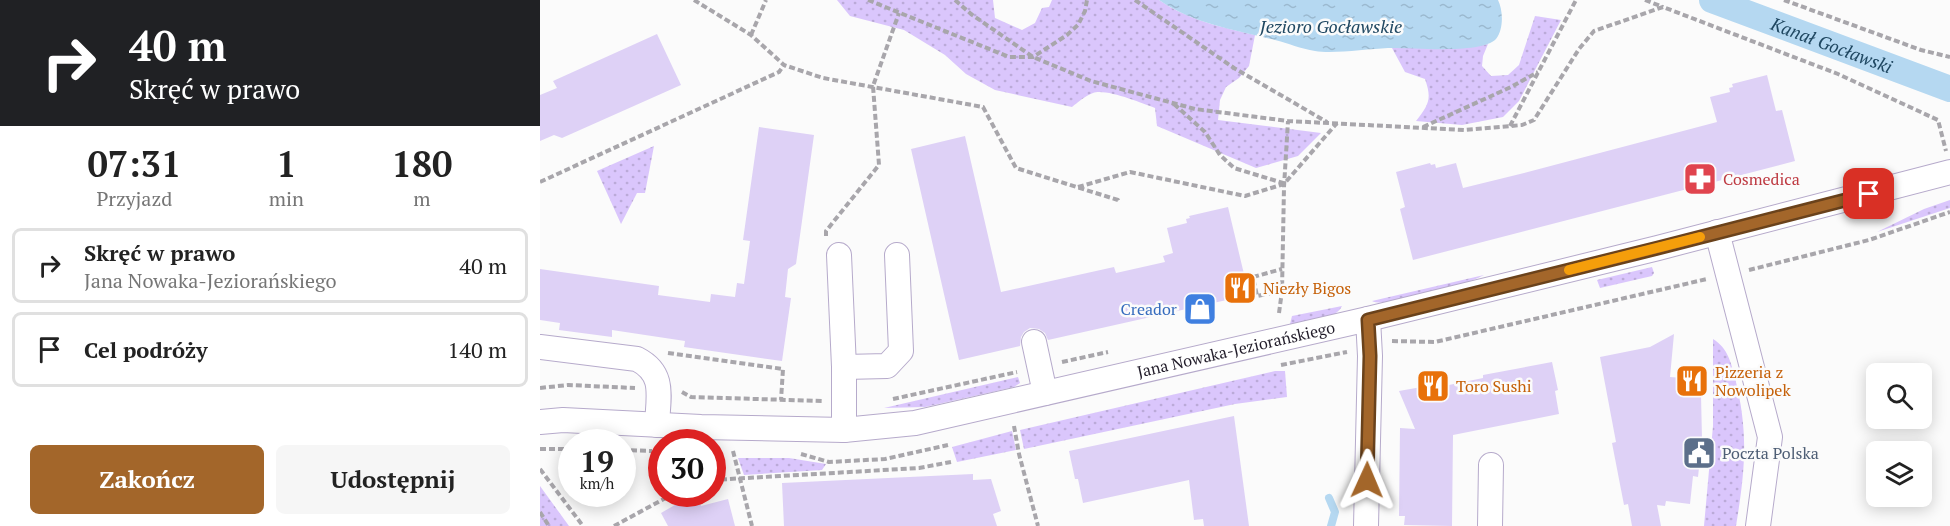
<!DOCTYPE html>
<html lang="pl">
<meta charset="utf-8">
<style>
:root{--surface:#fff;--page:#f6f6f6;--text:#222;--muted:#767676;--line:#e0e0e0;--accent:#a3662a}
body{margin:0;font-family:"PT Serif",serif;background:var(--page);color:var(--text);height:100vh;display:flex;flex-direction:column;font-size:22px;white-space:nowrap}
*{box-sizing:border-box;margin:0}
p{font-size:20px;color:var(--muted)}
.icon{flex:none;width:33px;height:33px;fill:none;stroke:currentColor;stroke-width:2;stroke-linecap:round;stroke-linejoin:round}
.map{position:relative;flex:1;overflow:hidden}
.panel{display:flex;flex-direction:column;background:var(--surface);width:540px}
.panel>*{flex:none}
.banner{background:#202124;color:#fff;overflow:hidden}
.controls{position:absolute;left:1326px;top:363px;display:grid;gap:12px}
.controls a{display:grid;place-items:center;width:66px;height:66px;border-radius:9px;background:var(--surface);box-shadow:0 3px 15px #0003;font-size:30px}
.speed{position:absolute;left:18px;top:429px;display:flex;gap:12px;font-size:30px;font-weight:700;text-align:center}
.speed>*{display:grid;place-content:center;width:78px;height:78px;border-radius:50%;background:var(--surface);box-shadow:0 3px 15px #0003;line-height:1}
.speed small{font-size:15px;font-weight:400}
.speed .limit{border:9px solid #d22;background:#fff;color:#111}
.pin{position:absolute;display:grid;place-items:center;width:51px;height:51px;color:#fff;margin:-26px;border-radius:12px;box-shadow:0 3px 9px #0006}
.me{position:absolute;width:66px;margin:-33px;rotate:1deg;stroke-linejoin:round;filter:drop-shadow(0 0 4px #0008)}
.turn{display:flex;align-items:center;gap:21px;height:126px;padding:0 30px;font-size:27px}
.turn .icon{width:78px;height:78px;stroke-width:2.5}
.turn b{display:block;font-size:42px;line-height:51px}
.eta{display:flex;justify-content:space-evenly;align-items:center;height:102px;text-align:center}
.eta b{font-size:36px;font-weight:600;line-height:42px}
.cta{display:flex;gap:12px;margin-top:auto;padding:12px 30px}
.cta a{flex:1;height:69px;border-radius:9px;background:var(--accent);color:#fff;font-size:24px;font-weight:600;line-height:69px;text-align:center}
.cta a+a{background:var(--page);color:var(--text)}
ul{padding:0;list-style:none}
li{display:flex;align-items:center;gap:18px;height:75px;margin:0 12px 9px;padding:0 18px;border:3px solid var(--line);border-radius:9px}
li div{flex:1}
li b{display:block;font-size:22px}
li em{font-style:normal}
main{display:flex;flex:1;min-height:0}
.map>svg:first-child{display:block}
.green{fill:url(#green-dots)}
.water{fill:url(#water-ripples)}
.lines{fill:none;stroke-linecap:round;stroke-linejoin:round}
.stream{stroke:#b5d8f1;stroke-width:8}
.canal{stroke:#b5d8f1;stroke-width:26}
.building{fill:#ded1f6}
.minor-casing{stroke:#b6aacb;stroke-width:26}
.path{stroke:#a8a6ab;stroke-width:4;stroke-dasharray:6 3;stroke-linecap:butt}
.minor{stroke:#fff;stroke-width:24}
.route-casing{stroke:#6a421b;stroke-width:15}
.route{stroke:#a3662a;stroke-width:10}
.slow{stroke:#f59e0b;stroke-width:10}
.labels{text-anchor:middle;dominant-baseline:central;stroke-width:5;stroke-linejoin:round;paint-order:stroke}
.health-label{font-size:16px;fill:#be3a42;stroke:#fbfbfb;text-anchor:start}
.food-label{font-size:16px;fill:#c56008;stroke:#fbfbfb;text-anchor:start}
.shop-label{font-size:16px;fill:#366cbe;stroke:#fbfbfb;text-anchor:end}
.street-label{font-size:16px;fill:#221d2a;stroke:#fbfbfb}
.service-label{font-size:16px;fill:#4e5e75;stroke:#fbfbfb;text-anchor:start}
.water-label{font-size:18px;font-style:italic;fill:#204862;stroke:#fbfbfb}
</style>
<main>
<section class="panel">
<div class="banner">
<div class="turn"><svg class="icon" aria-label="right" viewBox="0 0 24 24"><path d="M7 20v-9h11M14 6l5 5-5 5"/></svg><div><b>40 m</b>Skręć w prawo</div></div>
</div>
<div class="eta">
<div><b>07:31</b><p>Przyjazd</p></div>
<div><b>1</b><p>min</p></div>
<div><b>180</b><p>m</p></div>
</div>
<ul>
<li><svg class="icon" aria-label="right" viewBox="0 0 24 24"><path d="M7 20v-9h11M14 6l5 5-5 5"/></svg><div><b>Skręć w prawo</b><p>Jana Nowaka-Jeziorańskiego</p></div><em>40 m</em></li>
<li><svg class="icon" aria-label="arrive" viewBox="0 0 24 24"><path d="M6 21V4h12l-3 4 3 4H6"/></svg><div><b>Cel podróży</b></div><em>140 m</em></li>
</ul>
<div class="cta"><a>Zakończ</a><a>Udostępnij</a></div>
</section>
<div class="map">
<svg width="1410" height="526" viewBox="0 0 1410 526">
<defs>
<pattern id="green-dots" width="8" height="8" patternUnits="userSpaceOnUse" patternTransform="scale(1.5)"><rect width="8" height="8" fill="#dac6fc"/><path d="M2 2h.1M6 6h.1" fill="none" stroke="#bbaad8" stroke-width="1.8" stroke-linecap="round"/></pattern>
<pattern id="water-ripples" width="26" height="14" patternUnits="userSpaceOnUse" patternTransform="scale(1.5)"><rect width="26" height="14" fill="#b5d8f1"/><path d="M2 4q2-2 4 0t4 0M15 11q2-2 4 0t4 0" fill="none" stroke="#9bb9cf"/></pattern>
</defs>
<rect width="100%" height="100%" fill="#fbfbfb"/>
<g class="green">
<path d="M297,0H453L455,18L482,30L495,23L502,8L509,7L512,0H619C648,20 681,27 715,35L709,66L699,78L686,87L680,100L678,120L781,133L758,156L716,168L617,126L615,108C602,103 565,88 553,93C545,96 538,102 532,107L455,90L426,74L405,55L364,30L310,16Z"/>
<path d="M995,16L1021,20L979,101L963,117L922,125L876,121C889,104 892,99 885,79L865,72L852,48H921L948,44L943,56L942,66L951,76L968,75L979,65Z"/>
<polygon points="114,146 105,193 97,193 81,224 57,171"/>
<polygon points="1410,200 1410,208 1337,232 1384,209"/>
<polygon points="1112,267 1114,273 1112,276 1060,288 1057,280"/>
<path d="M944,275C928,284 846,309 832,301Z"/>
<path d="M802,306C795,321 765,321 750,324L752,316Z"/>
<path d="M1173,339C1188,348 1191,363 1195,378C1209,433 1205,471 1196,526H1164L1173,426Z"/>
<polygon points="735,371 745,371 747,397 695,404 484,449 480,430"/>
<polygon points="478,377 480,383 474,387 385,407 344,408"/>
<polygon points="472,431 476,450 417,462 412,447"/>
<polygon points="198,458 249,458 286,464 282,470 204,475"/>
<polygon points="0,486 29,526 0,526"/>
</g>
<path class="water" d="M619,0H958C963,10 964,29 956,39C941,55 869,47 848,48C827,49 793,54 775,51C761,49 748,43 735,40C695,30 654,24 619,0Z"/>
<g class="lines">
<polyline class="stream" points="789,498 795,512 791,526"/>
<path class="canal" id="s1" d="M1172,0L1410,89"/>
</g>
<g class="building">
<polygon points="117,34 141,85 22,138 14,135 0,141 0,95 17,88 13,81"/>
<polygon points="1227,75 1236,111 1242,110 1255,161 873,260 860,209 865,207 856,172 890,163 891,165 895,164 896,168 916,163 923,188 980,174 1177,122 1170,97 1190,92 1189,88 1193,87 1192,84"/>
<polygon points="219,127 274,135 256,264 248,269 245,297 251,298 242,361 144,347 145,341 72,330 72,337 19,330 20,323 0,320 0,269 119,286 118,295 170,302 171,294 195,297 197,283 204,284 210,241 203,240"/>
<polygon points="425,136 461,292 574,267 576,273 625,262 623,256 633,253 627,228 647,223 646,219 650,218 649,216 688,207 709,295 508,340 505,333 499,329 490,328 484,332 481,337 480,346 419,360 371,149"/>
<polygon points="1134,334 1130,377 1157,379 1156,394 1161,395 1162,439 1158,477 1153,476 1150,504 1126,501 1125,506 1117,505 1121,526 1092,526 1088,504 1084,505 1072,443 1076,442 1060,357 1110,347"/>
<polygon points="1012,362 1018,390 1015,391 1019,414 913,435 912,526 864,525 865,516 859,516 860,428 875,429 859,391 904,383 904,386 943,378 943,375"/>
<polygon points="694,416 709,526 664,526 663,519 654,520 649,480 543,503 538,479 535,479 529,451"/>
<polygon points="433,474 433,480 451,479 461,511 453,514 457,526 244,526 242,483"/>
<polygon points="154,494 158,494 161,506 188,499 195,526 128,526 121,513"/>
</g>
<g class="lines">
<g class="minor-casing">
<g id="minor">
<polyline points="1177,232 1230,437 1218,526"/>
<polyline points="299,255 304,367 304,430"/>
<polyline points="494,342 505,393"/>
<path d="M0,347L97,359C126,374 118,397 117,425"/>
<polyline points="304,367 347,366 361,351 357,255"/>
<path id="s2" d="M0,422L23,420L161,427L304,430L375,423L828,319L1118,248L1410,172"/>
<polyline points="826,526 830,356 828,319"/>
<polyline points="950,526 951,465"/>
</g>
</g>
<g class="path">
<polyline points="154,0 211,35 244,65 283,78 443,107 476,168 578,200 579,202"/>
<polyline points="328,0 469,57 493,57 527,35 538,25 545,11 547,0"/>
<polyline points="415,0 431,14 493,57 551,81 655,109 748,121 924,130 982,125 994,120 1039,49 1054,31 1123,7 1298,74 1398,120 1406,151"/>
<polyline points="595,0 694,68 787,122"/>
<polyline points="1105,0 1123,7"/>
<polyline points="1244,0 1381,50 1410,57"/>
<polyline points="211,35 226,0"/>
<polyline points="634,104 665,132 680,155 694,168 743,183"/>
<polyline points="970,126 1036,0"/>
<polyline points="883,127 971,87 998,72"/>
<polyline points="0,182 239,72 244,65"/>
<polyline points="538,187 590,172 705,196 744,184 797,123"/>
<polyline points="286,236 286,231 339,165 333,86 359,13"/>
<polyline points="1209,270 1329,240 1410,212"/>
<polyline points="742,291 717,296 713,277 742,269"/>
<polyline points="739,313 742,291 744,187 748,121"/>
<polyline points="852,341 895,342 1167,279"/>
<polyline points="128,353 243,369 241,400"/>
<polyline points="522,362 568,352"/>
<polyline points="741,365 807,352"/>
<polyline points="0,388 28,385 95,388"/>
<polyline points="142,392 151,397 282,401"/>
<polyline points="353,399 477,372"/>
<polyline points="474,426 479,454 498,526"/>
<polyline points="0,449 32,449"/>
<polyline points="82,450 112,451"/>
<polyline points="193,451 212,526"/>
<polyline points="261,454 289,462 345,459 408,445"/>
<polyline points="0,469 43,526"/>
<polyline points="172,480 379,468 411,462"/>
<polyline points="0,512 9,526"/>
<polyline points="74,526 133,494"/>
</g>
<use href="#minor" class="minor"/>
</g>
<g class="lines">
<g class="route-casing">
<polyline id="route" points="827,480 830,356 828,320 1118,248 1329,194"/>
</g>
<use href="#route" class="route"/>
<polyline class="slow" points="1029,270 1160,237"/>
</g>
<defs>
<g id="pharmacy-square" transform="scale(1.725)"><rect x="-9" y="-9" width="18" height="18" rx="4" fill="#e0444e" stroke="#fbfbfb"/><path d="M-2-6h4v4h4v4h-4v4h-4v-4h-4v-4h4Z" fill="#fff"/></g>
<g id="restaurant-square" transform="scale(1.725)"><rect x="-9" y="-9" width="18" height="18" rx="4" fill="#e8710a" stroke="#fbfbfb"/><path d="M-5-6h1v4h1v-4h1v4h1v-4h1v5L-1.5 .5V6h-2V.5L-5-1ZM5-6V6H3V1.5H1.5Q1.5-4 5-6Z" fill="#fff"/></g>
<g id="shop-square" transform="scale(1.725)"><rect x="-9" y="-9" width="18" height="18" rx="4" fill="#3f7fe0" stroke="#fbfbfb"/><path d="M-5-2.5h2.3a2.7 3.5 0 0 1 5.4 0H5L5.5 6h-11ZM-1.5-2.5h3a1.5 2.3 0 0 0-3 0Z" fill="#fff"/></g>
<g id="civic-square" transform="scale(1.725)"><rect x="-9" y="-9" width="18" height="18" rx="4" fill="#5c6f8a" stroke="#fbfbfb"/><path d="M-.6-6.5H3V-4.5H.6V-3L4-1V1h2V6H-6V1h2V-1L-.6-3ZM-1.2 2.5V6h2.4V2.5Z" fill="#fff"/></g>
</defs>
<g fill-rule="evenodd">
<use href="#pharmacy-square" x="1160" y="179"/>
<use href="#restaurant-square" x="700" y="288"/>
<use href="#shop-square" x="660" y="309"/>
<use href="#restaurant-square" x="1152" y="381"/>
<use href="#restaurant-square" x="893" y="386"/>
<use href="#civic-square" x="1159" y="453"/>
</g>
<g class="labels">
<g class="health-label">
<text x="1183" y="179">Cosmedica</text>
</g>
<g class="food-label">
<text x="723" y="288">Niezły Bigos</text>
<text x="1175" y="372">Pizzeria z<tspan x="1175" dy="18">Nowolipek</tspan></text>
<text x="916" y="386">Toro Sushi</text>
</g>
<g class="shop-label">
<text x="637" y="309">Creador</text>
</g>
<g class="street-label">
<text stroke="none"><textPath href="#s2" startOffset="705">Jana Nowaka-Jeziorańskiego</textPath></text>
</g>
<g class="service-label">
<text x="1182" y="453">Poczta Polska</text>
</g>
<g class="water-label">
<text x="791" y="26">Jezioro Gocławskie</text>
<text stroke="none"><textPath href="#s1" startOffset="128">Kanał Gocławski</textPath></text>
</g>
</g>
</svg>
<div class="controls">
<a><svg class="icon" aria-label="search" viewBox="0 0 24 24"><circle cx="10" cy="10" r="6"/><path d="M15 15l6 6"/></svg></a>
<a><svg class="icon" aria-label="layers" viewBox="0 0 24 24"><path d="M12 4l9 5-9 5-9-5zM3 14l9 5 9-5"/></svg></a>
</div>
<div class="speed"><div>19<small>km/h</small></div><div class="limit">30</div></div>
<div class="pin" style="left:1329px;top:194px;background:#d93025"><svg class="icon" aria-label="arrive" viewBox="0 0 24 24"><path d="M6 21V4h12l-3 4 3 4H6"/></svg></div>
<svg class="me" style="left:827px;top:480px" viewBox="-20 -20 40 40"><path d="M0-17L14 15 0 8-14 15z" fill="#a3662a" stroke="#fff" stroke-width="4"/></svg>
</div>
</main>
